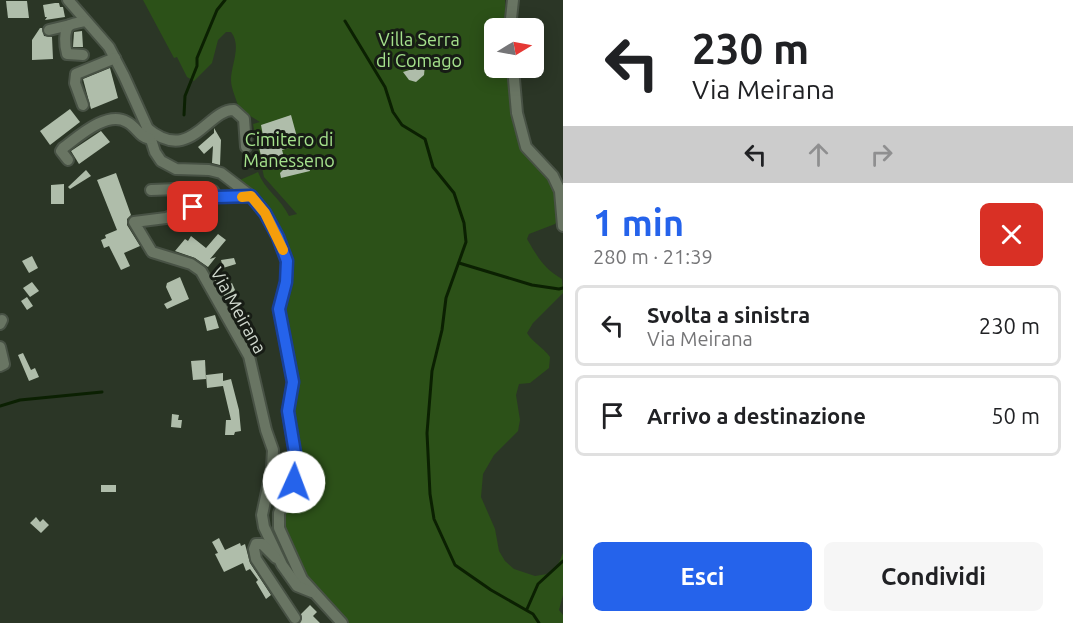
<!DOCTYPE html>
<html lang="it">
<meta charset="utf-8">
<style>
:root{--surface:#fff;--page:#f6f6f6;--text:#202124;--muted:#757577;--line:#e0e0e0;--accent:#2563eb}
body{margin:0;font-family:Ubuntu,sans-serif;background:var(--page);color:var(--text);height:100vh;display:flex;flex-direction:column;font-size:22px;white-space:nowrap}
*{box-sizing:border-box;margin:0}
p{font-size:20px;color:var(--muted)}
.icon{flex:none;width:33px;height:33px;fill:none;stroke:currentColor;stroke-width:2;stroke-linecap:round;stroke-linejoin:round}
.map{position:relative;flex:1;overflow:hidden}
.details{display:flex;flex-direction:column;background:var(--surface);width:510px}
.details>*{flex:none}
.guide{background:#fff;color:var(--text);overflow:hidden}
.needle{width:39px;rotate:80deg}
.buttons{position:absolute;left:484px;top:18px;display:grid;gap:12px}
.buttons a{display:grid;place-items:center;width:60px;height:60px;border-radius:9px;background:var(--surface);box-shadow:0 3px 15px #0003;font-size:30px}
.pin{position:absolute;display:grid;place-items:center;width:51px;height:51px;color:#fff;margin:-26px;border-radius:12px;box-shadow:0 3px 9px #0006}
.me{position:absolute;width:66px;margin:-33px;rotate:2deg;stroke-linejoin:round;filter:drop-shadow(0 0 4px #0008)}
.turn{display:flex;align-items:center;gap:21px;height:126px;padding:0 30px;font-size:27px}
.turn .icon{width:78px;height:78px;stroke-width:2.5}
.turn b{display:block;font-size:42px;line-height:51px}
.lanes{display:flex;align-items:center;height:57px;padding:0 30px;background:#0003;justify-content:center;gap:30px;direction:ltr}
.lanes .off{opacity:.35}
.round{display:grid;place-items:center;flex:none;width:63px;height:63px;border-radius:9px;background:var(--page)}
.overview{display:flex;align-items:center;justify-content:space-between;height:102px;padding:0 30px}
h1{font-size:36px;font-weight:700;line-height:45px;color:var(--accent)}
.button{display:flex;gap:12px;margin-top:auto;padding:12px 30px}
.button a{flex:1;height:69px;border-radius:9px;background:var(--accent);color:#fff;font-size:24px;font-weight:700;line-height:69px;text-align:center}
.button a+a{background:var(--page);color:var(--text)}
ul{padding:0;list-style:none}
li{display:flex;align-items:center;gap:18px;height:81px;margin:0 12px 9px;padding:0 18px;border:3px solid var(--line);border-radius:9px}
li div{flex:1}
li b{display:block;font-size:22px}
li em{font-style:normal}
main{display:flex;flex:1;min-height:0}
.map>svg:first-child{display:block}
.green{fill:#2c5118}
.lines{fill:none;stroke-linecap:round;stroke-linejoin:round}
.stream{stroke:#0b2002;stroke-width:3}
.building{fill:#afbdaa}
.minor-casing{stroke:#485245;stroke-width:14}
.minor{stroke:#697563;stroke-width:10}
.route-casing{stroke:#184099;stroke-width:15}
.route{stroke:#2563eb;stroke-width:10}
.slow{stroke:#f59e0b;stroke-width:10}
.labels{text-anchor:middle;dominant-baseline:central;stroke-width:6;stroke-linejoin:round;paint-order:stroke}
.park-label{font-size:18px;fill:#a5e18c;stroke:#171c15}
.street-label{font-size:18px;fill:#d1d9cf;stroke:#171c15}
</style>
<main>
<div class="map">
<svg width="563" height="623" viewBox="0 0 563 623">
<rect width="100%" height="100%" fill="#2b3626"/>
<path class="green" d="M143,0H505L506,28H495V68H508L519,138L555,186L559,219L555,224L529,234L527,239C537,256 544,269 562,279L563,293L533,323L527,333C533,343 543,347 550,357L549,368L530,383L519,384L516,395L520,420L518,431L494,455L483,474L481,497L495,529L499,551L505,561L514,569L535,576L547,574L557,567L563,553V595L559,610L563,615V623H349L302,570L283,530L282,518L297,489L300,472V449L293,420L295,391L279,320L291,269L258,197L240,180L258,172C264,189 281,199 289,216L297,214L264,177L253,124L260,122L239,109C237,100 231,89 231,80C231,65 242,46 231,32H226L218,40L212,63L194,81L187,77L177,57L174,58Z"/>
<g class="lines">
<g class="stream">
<polyline points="345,21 385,87 393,112 402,125 425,139 433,167 454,193 464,223 466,242 446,298 442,330 432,371 427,433 430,494 434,519 455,565 491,590 533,614 539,623"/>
<polyline points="184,115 185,96 197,66 197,58 217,10 225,0"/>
<polyline points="459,263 532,285 559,289 563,288"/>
<polyline points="0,406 20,400 102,392"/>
<polyline points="527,609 538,584 563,561"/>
</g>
</g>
<g class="building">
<polygon points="6,1 27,1 29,18 8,18"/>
<polygon points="55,3 59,3 60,7 63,7 65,17 45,20 47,17 45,17 43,5"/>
<polygon points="40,28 42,28 44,36 52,37 53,59 32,60 32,40"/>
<polygon points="82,31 83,47 73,47 74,32"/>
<polygon points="425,65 424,75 416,82 409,80 403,72"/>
<polygon points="110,68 118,98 91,109 83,79"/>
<polygon points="70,109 80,122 50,145 40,131"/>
<polygon points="291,115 297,137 286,140 288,148 282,150 286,164 264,169 258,143 264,141 261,125"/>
<polygon points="214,128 221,140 220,165 212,163 213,146 204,154 198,147 214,133"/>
<polygon points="101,131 110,142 79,164 71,151"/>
<polygon points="307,160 310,171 281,178 280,173 288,165"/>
<polygon points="86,170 91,176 70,189 68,187"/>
<polygon points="116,173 131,215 127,219 127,225 140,246 124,253 130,266 121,270 109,246 104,248 101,240 106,238 105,235 117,230 97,180"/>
<polygon points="64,184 64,204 51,204 51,185"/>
<polygon points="218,234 226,240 210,259 216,257 208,267 195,258 175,251 185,239 188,241 191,236 206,248"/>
<polygon points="32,256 38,268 29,273 22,261"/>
<polygon points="234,258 236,264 223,268 221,260"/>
<polygon points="221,274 227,286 232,283 235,290 234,291 236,296 227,301 213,278"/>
<polygon points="180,277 189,299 167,309 164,304 172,300 166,287 167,283"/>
<polygon points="32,282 39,291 30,297 23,288"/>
<polygon points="27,297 33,306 27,310 21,301"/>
<polygon points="215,315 219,328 207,331 204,318"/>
<polygon points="23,353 31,370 35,368 39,377 29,381 18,355"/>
<polygon points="205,360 206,379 193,380 191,361"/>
<polygon points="223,373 223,381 231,379 239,410 241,431 235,432 234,435 225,435 226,420 231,420 223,386 207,388 206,375"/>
<polygon points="172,414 179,415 178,420 182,420 181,428 171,427"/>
<rect x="101" y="485" width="15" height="7"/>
<polygon points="36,517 40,522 43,519 49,525 41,533 30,523"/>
<polygon points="219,538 225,550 240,543 241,546 245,544 250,563 271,595 266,599 256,582 258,580 250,569 246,571 243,563 224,572 215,554 218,553 212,542"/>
<polygon points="310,605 317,612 313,616 320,623 300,623 302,618 301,614"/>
</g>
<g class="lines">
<g class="minor-casing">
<g id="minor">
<polyline points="68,0 109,47 124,76 147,127 155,152 161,161 176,169 209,170 221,173 251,196 265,213 278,237 287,261 286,282 279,309 293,382 288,411 296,459 294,482 279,513 279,528 302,579 342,623"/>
<polyline points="510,28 513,0"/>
<polyline points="49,30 70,25"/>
<path d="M83,55L67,54C65,47 63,30 70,25C74,23 81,22 85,21"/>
<polyline points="513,68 517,113 526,147 553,176 560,191 563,226"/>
<polyline points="83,105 75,83 76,74 115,58"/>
<path d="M147,128C191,165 207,109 234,110L244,119L246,147"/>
<path d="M68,160L61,151L63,148C78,137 107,110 127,122C137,127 139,137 150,139"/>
<polyline points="151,190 206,188 213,191 217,197"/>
<polyline points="251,196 217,197 166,218 134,222 152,252 191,264 201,271 249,356 266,430 273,450 272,468 262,515 264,527 282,565 297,586 312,592"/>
<polyline points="0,324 2,320"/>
<polyline points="0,347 4,364 0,366"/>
<polyline points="276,558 262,544 256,544 254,549 256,559 295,618"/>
</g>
</g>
<use href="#minor" class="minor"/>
</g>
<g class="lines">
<g class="route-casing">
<polyline id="route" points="193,207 217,197 251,196 265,213 278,237 287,261 286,282 279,309 293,382 288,411 296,459 294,482"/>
</g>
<use href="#route" class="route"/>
<polyline class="slow" points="242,197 251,196 265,213 283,250"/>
</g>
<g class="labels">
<g class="park-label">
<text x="419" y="39">Villa Serra<tspan x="419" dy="21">di Comago</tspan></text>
<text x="289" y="139">Cimitero di<tspan x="289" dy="21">Manesseno</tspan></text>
</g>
<g class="street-label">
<text transform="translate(239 310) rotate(61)">Via Meirana</text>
</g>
</g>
</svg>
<div class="buttons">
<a><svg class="needle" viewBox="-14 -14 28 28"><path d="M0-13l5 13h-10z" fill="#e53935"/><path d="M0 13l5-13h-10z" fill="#757577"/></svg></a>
</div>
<div class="pin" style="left:193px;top:207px;background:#d93025"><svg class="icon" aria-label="arrive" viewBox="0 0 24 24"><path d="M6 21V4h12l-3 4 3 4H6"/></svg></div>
<svg class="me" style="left:294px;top:482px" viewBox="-20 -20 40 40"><circle r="19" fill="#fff"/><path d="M0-13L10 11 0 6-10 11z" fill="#2563eb"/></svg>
</div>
<section class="details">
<div class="guide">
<div class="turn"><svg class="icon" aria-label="left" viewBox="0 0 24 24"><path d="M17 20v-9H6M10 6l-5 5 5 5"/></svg><div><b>230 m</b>Via Meirana</div></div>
<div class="lanes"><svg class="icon" aria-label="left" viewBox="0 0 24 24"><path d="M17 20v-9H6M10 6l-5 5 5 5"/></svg><svg class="icon off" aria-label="ahead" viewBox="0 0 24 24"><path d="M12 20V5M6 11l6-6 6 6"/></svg><svg class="icon off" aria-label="right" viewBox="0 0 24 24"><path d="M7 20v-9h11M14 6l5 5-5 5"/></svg></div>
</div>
<div class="overview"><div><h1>1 min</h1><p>280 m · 21:39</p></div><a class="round" style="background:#d93025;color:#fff"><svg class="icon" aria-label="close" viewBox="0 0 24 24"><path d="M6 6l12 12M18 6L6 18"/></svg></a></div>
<ul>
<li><svg class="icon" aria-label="left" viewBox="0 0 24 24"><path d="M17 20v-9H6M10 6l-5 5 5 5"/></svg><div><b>Svolta a sinistra</b><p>Via Meirana</p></div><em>230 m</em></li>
<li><svg class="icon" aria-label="arrive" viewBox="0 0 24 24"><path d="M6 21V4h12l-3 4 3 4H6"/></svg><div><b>Arrivo a destinazione</b></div><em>50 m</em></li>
</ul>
<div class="button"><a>Esci</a><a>Condividi</a></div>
</section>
</main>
